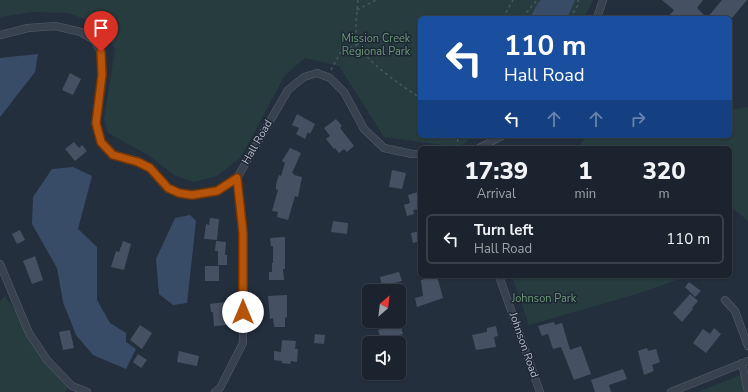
<!DOCTYPE html>
<style>
:root{--surface:#1b232e;--page:#282f3a;--text:#f1f3f6;--muted:#a0a4aa;--line:#39404a}
body{margin:0;font-family:"Nunito Sans",sans-serif;background:var(--page);color:var(--text);height:100vh;display:flex;flex-direction:column;font-size:15px;white-space:nowrap}
*{box-sizing:border-box;margin:0}
p{font-size:13px;color:var(--muted)}
.icon{flex:none;width:22px;height:22px;fill:none;stroke:currentColor;stroke-width:2;stroke-linecap:round;stroke-linejoin:round}
.map{position:relative;flex:1;overflow:hidden}
.sheet{position:absolute;left:418px;top:146px;width:314px;height:132px;display:flex;flex-direction:column;background:var(--surface);border-radius:6px;box-shadow:0 1px 3px #0004,0 0 0 1px var(--line)}
.sheet>*{flex:none}
.hud{position:absolute;left:418px;top:16px;width:314px;height:122px;border-radius:6px;box-shadow:0 1px 3px #0004,0 0 0 1px var(--line);background:#1a4fa0;color:#fff;overflow:hidden}
.needle{width:26px;rotate:28deg}
.controls{position:absolute;left:362px;top:284px;display:grid;gap:8px}
.controls a{display:grid;place-items:center;width:44px;height:44px;border-radius:6px;background:var(--surface);box-shadow:0 1px 3px #0004,0 0 0 1px var(--line);font-size:20px}
.pin{position:absolute;display:grid;place-items:center;width:34px;height:34px;color:#fff;margin:-41px -17px;border-radius:50% 50% 50% 0;rotate:-45deg;box-shadow:0 0 4px #0007}
.pin .icon{rotate:45deg}
.me{position:absolute;width:44px;margin:-22px;rotate:0deg;stroke-linejoin:round;filter:drop-shadow(0 0 3px #0008)}
.turn{display:flex;align-items:center;gap:14px;height:84px;padding:0 20px;font-size:18px}
.turn .icon{width:52px;height:52px;stroke-width:2.5}
.turn b{display:block;font-size:28px;line-height:34px}
.lanes{display:flex;align-items:center;height:38px;padding:0 20px;background:#0003;justify-content:center;gap:20px;direction:ltr}
.lanes .off{opacity:.35}
.eta{display:flex;justify-content:space-evenly;align-items:center;height:68px;text-align:center}
.eta b{font-size:24px;font-weight:800;line-height:28px}
ul{padding:0;list-style:none}
li{display:flex;align-items:center;gap:12px;height:50px;margin:0 8px 6px;padding:0 12px;border:2px solid var(--line);border-radius:6px}
li div{flex:1}
li b{display:block;font-size:15px}
li em{font-style:normal}
.map>svg:first-child{display:block}
.green{fill:#263c3f}
.water{fill:#394c67}
.building{fill:#455162}
.lines{fill:none;stroke-linecap:round;stroke-linejoin:round}
.minor-casing{stroke:#565f6c;stroke-width:8}
.path{stroke:#44595c;stroke-width:1.5;stroke-dasharray:3 3;stroke-linecap:butt}
.minor{stroke:#38414e;stroke-width:7}
.route-casing{stroke:#753606;stroke-width:10}
.route{stroke:#b45309;stroke-width:7}
.labels{text-anchor:middle;dominant-baseline:central;stroke-width:3;stroke-linejoin:round;paint-order:stroke}
.park-label{font-size:11px;fill:#6b9a76;stroke:#1d2633}
.street-label{font-size:11px;fill:#b4bcc9;stroke:#1d2633}
</style>
<div class="map">
<svg width="748" height="392" viewBox="0 0 748 392">
<rect width="100%" height="100%" fill="#242f3e"/>
<g class="green">
<polygon points="0,0 593,0 584,18 420,18 420,136 474,136 459,147 384,137 339,66 305,58 285,75 241,157 217,176 194,182 174,175 148,155 108,133 104,119 115,49 101,26 69,13 32,12 0,17"/>
<polygon points="748,107 748,221 730,206 730,148 579,148 586,136 730,136 730,110"/>
<polygon points="512,276 689,276 640,293 529,325"/>
<polygon points="5,296 70,385 65,392 0,392 0,301"/>
<polygon points="748,372 748,392 698,392"/>
</g>
<g class="water">
<polygon points="541,0 575,0 567,18 530,18 538,3"/>
<polygon points="38,54 35,72 0,117 0,58"/>
<polygon points="73,167 92,176 78,229 97,247 97,300 110,323 126,333 126,342 136,349 126,369 93,355 76,335 63,302 57,268 32,224 33,197 52,169"/>
<polygon points="190,215 196,221 187,303 173,305 159,294 156,259 175,218"/>
</g>
<g class="building">
<polygon points="662,0 703,0 697,8 707,18 722,0 747,0 732,18 667,18 674,10"/>
<polygon points="70,73 81,79 73,95 62,90"/>
<polygon points="297,114 315,124 310,134 308,132 305,139 296,134 299,128 292,125"/>
<polygon points="336,119 342,126 340,128 354,146 347,152 344,149 339,153 335,148 334,149 326,139 330,136 324,128"/>
<polygon points="74,142 79,148 82,145 87,151 75,161 65,149"/>
<polygon points="290,148 301,153 292,173 294,174 294,175 302,177 298,197 295,196 288,220 277,217 278,212 272,211 278,190 276,189 276,184 279,175 281,176 285,163 282,161"/>
<polygon points="392,170 406,173 402,189 389,187"/>
<polygon points="418,192 420,198 420,209 413,210 414,214 407,216 404,205 410,203 408,195"/>
<polygon points="210,218 219,219 217,240 204,239 206,224 209,225"/>
<polygon points="333,221 348,223 347,234 331,232"/>
<polygon points="20,230 25,240 17,244 12,234"/>
<polygon points="420,231 420,241 413,243 411,233"/>
<polygon points="285,237 285,269 283,269 284,280 269,280 269,272 272,272 272,263 273,263 273,246 271,246 270,238"/>
<polygon points="123,241 131,244 124,270 111,267 116,251 119,252"/>
<polygon points="216,241 226,242 225,255 227,255 227,265 218,265 218,251 215,251"/>
<polygon points="35,256 43,280 32,284 23,261"/>
<rect x="205" y="266" width="14" height="15"/>
<polygon points="399,272 402,281 382,286 380,277"/>
<polygon points="437,276 443,298 417,307 415,298 423,296 421,280"/>
<polygon points="689,282 701,291 695,297 685,287"/>
<polygon points="690,294 698,301 692,308 693,309 682,322 673,313"/>
<polygon points="287,295 287,317 285,318 285,327 274,327 273,318 270,319 268,296"/>
<polygon points="225,302 227,325 214,326 213,312 211,312 210,304"/>
<polygon points="554,322 555,325 562,323 570,350 581,346 591,374 574,380 561,347 553,349 548,334 542,336 538,326"/>
<polygon points="400,323 403,334 394,336 395,343 382,343 378,330"/>
<polygon points="140,325 152,333 142,349 130,340"/>
<polygon points="496,326 498,336 494,337 496,347 476,350 472,335 487,332 487,328"/>
<polygon points="714,328 721,334 706,353 693,343 703,329 710,334"/>
<polygon points="70,330 74,348 63,350 59,332"/>
<polygon points="315,334 325,335 324,344 314,343"/>
<polygon points="282,340 296,341 295,349 298,349 297,362 291,361 290,364 282,363 282,361 274,360 274,351 281,352"/>
<polygon points="647,348 648,351 656,349 660,362 652,365 654,371 644,375 638,351"/>
<polygon points="179,351 199,356 197,366 177,362"/>
<polygon points="138,354 147,360 141,368 133,362"/>
<polygon points="623,369 627,379 609,385 611,392 595,392 591,380"/>
</g>
<g class="lines">
<g class="minor-casing">
<g id="minor">
<polyline points="597,18 603,0"/>
<polyline points="0,35 28,28 55,26 81,32 94,40 101,52 102,75 96,123 101,142 113,155 138,161 150,168 168,188 179,193 192,195 217,191 237,178 288,90 304,77 317,73 330,78 344,92 364,129 384,148 412,154 420,154"/>
<polyline points="479,148 502,136"/>
<polyline points="0,264 29,333 47,360 72,386 87,392"/>
<polyline points="499,276 540,392"/>
<polyline points="725,300 735,311 748,346"/>
<polyline points="742,363 748,392"/>
<polyline points="215,392 220,388 243,343 243,233 237,178"/>
<polyline points="671,392 748,361"/>
</g>
</g>
<g class="path">
<path d="M358,0C357,14 354,30 358,43C364,61 404,87 420,98"/>
<polyline points="357,10 376,0"/>
<polyline points="503,18 513,0"/>
<polyline points="524,18 527,12 537,0"/>
<polyline points="570,18 578,5 578,0"/>
<polyline points="331,70 340,53 358,44"/>
<polyline points="457,148 458,136"/>
</g>
<use href="#minor" class="minor"/>
</g>
<g class="lines">
<g class="route-casing">
<polyline id="route" points="101,52 102,75 96,123 101,142 113,155 138,162 150,168 168,188 179,193 192,195 217,191 237,178 243,233 243,312"/>
</g>
<use href="#route" class="route"/>
</g>
<g class="labels">
<g class="park-label">
<text x="376" y="38">Mission Creek<tspan x="376" dy="13">Regional Park</tspan></text>
<text x="544" y="298">Johnson Park</text>
</g>
<g class="street-label">
<text transform="translate(257 142) rotate(-60)">Hall Road</text>
<text transform="translate(524 345) rotate(71)">Johnson Road</text>
</g>
</g>
</svg>
<div class="controls">
<a><svg class="needle" viewBox="-14 -14 28 28"><path d="M0-13l5 13h-10z" fill="#e53935"/><path d="M0 13l5-13h-10z" fill="#a0a4aa"/></svg></a>
<a><svg class="icon" aria-label="sound" viewBox="0 0 24 24"><path d="M4 9h4l5-4v14l-5-4H4zM17 9q2 3 0 6"/></svg></a>
</div>
<div class="pin" style="left:101px;top:52px;background:#d93025"><svg class="icon" aria-label="arrive" viewBox="0 0 24 24"><path d="M6 21V4h12l-3 4 3 4H6"/></svg></div>
<svg class="me" style="left:243px;top:312px" viewBox="-20 -20 40 40"><circle r="19" fill="#fff"/><path d="M0-13L10 11 0 6-10 11z" fill="#b45309"/></svg>
<div class="hud">
<div class="turn"><svg class="icon" aria-label="left" viewBox="0 0 24 24"><path d="M17 20v-9H6M10 6l-5 5 5 5"/></svg><div><b>110 m</b>Hall Road</div></div>
<div class="lanes"><svg class="icon" aria-label="left" viewBox="0 0 24 24"><path d="M17 20v-9H6M10 6l-5 5 5 5"/></svg><svg class="icon off" aria-label="ahead" viewBox="0 0 24 24"><path d="M12 20V5M6 11l6-6 6 6"/></svg><svg class="icon off" aria-label="ahead" viewBox="0 0 24 24"><path d="M12 20V5M6 11l6-6 6 6"/></svg><svg class="icon off" aria-label="right" viewBox="0 0 24 24"><path d="M7 20v-9h11M14 6l5 5-5 5"/></svg></div>
</div>
<section class="sheet">
<div class="eta">
<div><b>17:39</b><p>Arrival</p></div>
<div><b>1</b><p>min</p></div>
<div><b>320</b><p>m</p></div>
</div>
<ul>
<li><svg class="icon" aria-label="left" viewBox="0 0 24 24"><path d="M17 20v-9H6M10 6l-5 5 5 5"/></svg><div><b>Turn left</b><p>Hall Road</p></div><em>110 m</em></li>
</ul>
</section>
</div>
